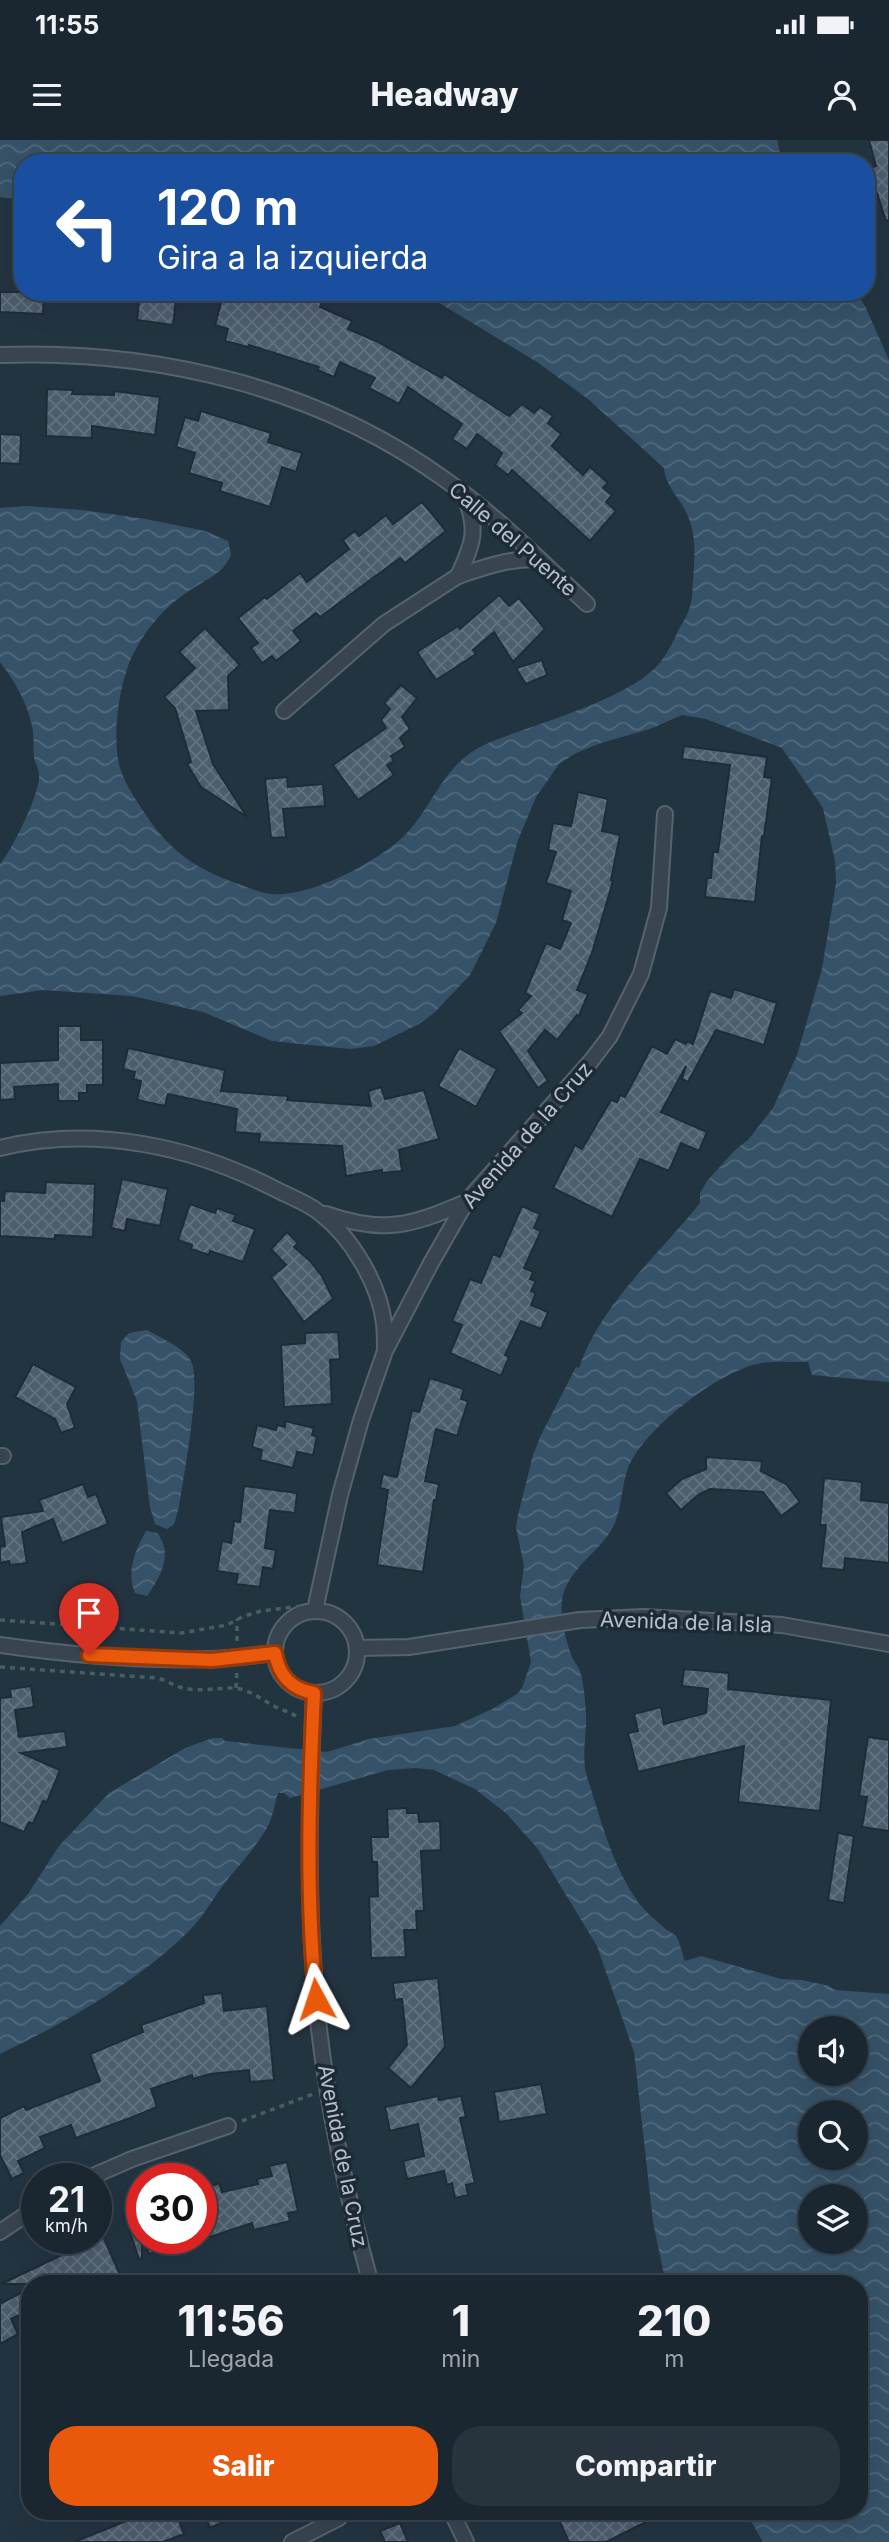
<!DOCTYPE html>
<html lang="es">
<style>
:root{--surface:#1a2731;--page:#27333d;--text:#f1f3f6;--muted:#9fa5ab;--line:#38444d;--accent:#ea580c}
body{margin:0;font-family:Inter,sans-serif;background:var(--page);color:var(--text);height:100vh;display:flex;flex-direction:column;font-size:26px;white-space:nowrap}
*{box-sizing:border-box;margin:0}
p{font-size:23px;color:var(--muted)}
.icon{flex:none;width:38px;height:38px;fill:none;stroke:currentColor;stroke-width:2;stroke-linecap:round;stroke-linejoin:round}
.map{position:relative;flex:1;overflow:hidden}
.drawer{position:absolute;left:21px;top:2135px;width:847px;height:245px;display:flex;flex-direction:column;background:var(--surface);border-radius:28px;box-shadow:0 7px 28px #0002,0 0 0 2px var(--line)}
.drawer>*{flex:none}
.banner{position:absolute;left:14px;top:14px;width:861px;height:147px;border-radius:28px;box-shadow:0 7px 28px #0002,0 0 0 2px var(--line);background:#1a4fa0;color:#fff;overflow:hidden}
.controls{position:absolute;left:798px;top:1876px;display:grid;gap:14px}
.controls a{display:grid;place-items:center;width:70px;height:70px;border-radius:50%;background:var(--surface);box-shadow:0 7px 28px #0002,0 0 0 2px var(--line);font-size:35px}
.speed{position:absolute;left:21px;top:2023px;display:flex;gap:14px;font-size:35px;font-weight:700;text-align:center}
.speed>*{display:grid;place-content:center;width:91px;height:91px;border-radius:50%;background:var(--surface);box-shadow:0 7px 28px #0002,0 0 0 2px var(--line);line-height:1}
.speed small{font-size:18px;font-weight:400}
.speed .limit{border:10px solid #d22;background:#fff;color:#111}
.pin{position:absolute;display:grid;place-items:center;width:60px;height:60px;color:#fff;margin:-72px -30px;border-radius:50% 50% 50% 0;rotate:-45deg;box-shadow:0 0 7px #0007}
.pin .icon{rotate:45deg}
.me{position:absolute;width:77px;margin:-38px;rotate:355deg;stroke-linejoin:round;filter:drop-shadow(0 0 5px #0008)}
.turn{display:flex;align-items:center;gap:24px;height:147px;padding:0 28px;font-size:32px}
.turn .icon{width:91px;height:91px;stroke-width:2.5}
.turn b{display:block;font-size:49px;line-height:60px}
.eta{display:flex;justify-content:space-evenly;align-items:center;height:119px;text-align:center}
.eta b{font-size:42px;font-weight:800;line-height:49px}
.cta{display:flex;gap:14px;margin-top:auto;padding:14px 28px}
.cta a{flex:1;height:80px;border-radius:28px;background:var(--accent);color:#fff;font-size:28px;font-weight:800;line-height:80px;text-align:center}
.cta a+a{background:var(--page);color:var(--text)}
.status{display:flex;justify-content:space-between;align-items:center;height:49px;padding:0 35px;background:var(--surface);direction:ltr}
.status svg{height:19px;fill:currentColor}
header{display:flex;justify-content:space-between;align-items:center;height:91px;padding:0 28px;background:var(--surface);font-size:32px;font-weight:800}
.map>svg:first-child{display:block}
.water{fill:url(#water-waves);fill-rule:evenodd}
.building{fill:url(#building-cross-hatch);stroke:#1f2c37;stroke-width:2}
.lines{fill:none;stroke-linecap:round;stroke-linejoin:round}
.minor-casing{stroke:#56636e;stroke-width:18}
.path{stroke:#465f5f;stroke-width:3.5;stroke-dasharray:5 5;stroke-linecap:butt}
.minor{stroke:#384550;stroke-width:14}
.route-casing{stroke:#983908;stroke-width:18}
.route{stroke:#ea580c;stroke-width:12}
.labels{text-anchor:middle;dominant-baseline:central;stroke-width:7;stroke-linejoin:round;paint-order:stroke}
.street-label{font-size:21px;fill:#b4c0cb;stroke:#1d2a36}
</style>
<div class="status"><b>11:55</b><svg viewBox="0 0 49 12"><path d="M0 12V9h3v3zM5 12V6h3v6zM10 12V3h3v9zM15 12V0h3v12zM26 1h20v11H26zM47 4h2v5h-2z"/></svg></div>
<header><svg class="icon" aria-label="menu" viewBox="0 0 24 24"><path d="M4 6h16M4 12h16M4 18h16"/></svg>Headway<svg class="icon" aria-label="person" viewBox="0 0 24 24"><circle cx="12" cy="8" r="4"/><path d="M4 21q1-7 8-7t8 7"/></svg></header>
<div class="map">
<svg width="889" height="2402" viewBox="0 0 889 2402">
<defs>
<pattern id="water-waves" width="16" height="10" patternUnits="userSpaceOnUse" patternTransform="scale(1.75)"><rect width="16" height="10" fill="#365268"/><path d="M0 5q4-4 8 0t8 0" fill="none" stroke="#51697c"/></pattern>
<pattern id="building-cross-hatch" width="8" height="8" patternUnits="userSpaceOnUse" patternTransform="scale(1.75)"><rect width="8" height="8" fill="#4c5d6c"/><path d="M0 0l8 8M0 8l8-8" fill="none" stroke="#637280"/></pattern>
</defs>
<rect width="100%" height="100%" fill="#233441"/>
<g class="water">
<polygon points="0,0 777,0 782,23 23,23 23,59 0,57"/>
<path d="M421,152H856L865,166L889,220V1242L812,1235L808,1222C793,1222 776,1221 761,1223C719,1231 641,1290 627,1331C621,1349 622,1369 613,1387C599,1413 572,1425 563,1455C558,1472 566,1501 572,1517C574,1522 578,1526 580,1531C584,1543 585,1561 586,1573C587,1594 581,1617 587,1637C600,1677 611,1721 634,1756C642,1769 655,1780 667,1790C670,1792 673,1793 676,1796C680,1802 682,1814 685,1821L701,1816L781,1839L802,1840L829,1846L835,1850L889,1854V2402H763L745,2371H859V2144H666L653,2082L634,1912L597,1806L538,1709L507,1674L475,1649L434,1630L415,1628L388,1630L290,1658L284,1653H278C275,1663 273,1675 269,1684C259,1704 238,1726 224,1744C212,1760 203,1777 189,1791C136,1843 66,1882 0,1914V1786L28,1754L59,1706L109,1653L185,1608L213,1598H222L225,1601L327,1612L369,1599L455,1586L492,1569L517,1554L522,1548L531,1522L520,1456L524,1426L516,1387L518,1375L533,1315L541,1295L576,1227L579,1228C602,1162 658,1116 700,1063V1053L707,1041L736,1009L748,1000L773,968L797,915L822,829L836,743L835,721L823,668L782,608L706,579L682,575L650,589L601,603L576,613L559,624L536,657L518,700L496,783L470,835L434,873L419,884L374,906L350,909L272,901L203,872L132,856L43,850L0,856V724C12,710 41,652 39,634C39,629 35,623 34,618C33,609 34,600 33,591C29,566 15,541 0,522V368L26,366L82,370L146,379L205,391L228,401L231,415C222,435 206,439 189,451C163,467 139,497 128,526C118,555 112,598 120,628C125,645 138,663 148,678C173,715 202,732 244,746C252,749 262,753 271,754C309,758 378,722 405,695C429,671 440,635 469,614C485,602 507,596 526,589C563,576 634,553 659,524C668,513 673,502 679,489C684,481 689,472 691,463C693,456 692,448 693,441C695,415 697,391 684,368C676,354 665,344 664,328L588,259L537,222ZM810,1888H856V1934H810ZM810,1972H856V2018H810ZM810,2056H856V2102H810Z"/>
<path d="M147,1190C159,1197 185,1208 191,1221C202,1243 183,1338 179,1367L174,1384L167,1389L155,1384L150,1367L137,1261L120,1219L121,1202L129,1193Z"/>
<path d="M146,1391L157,1393C174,1414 160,1437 147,1456L135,1453C126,1431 135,1411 146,1391Z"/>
</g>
<g class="building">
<polygon points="869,0 889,0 889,80 886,81 875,47 866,49 866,29 876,26"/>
<polygon points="0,152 44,152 43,174 0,172"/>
<polygon points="140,152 177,152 173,185 137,180"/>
<polygon points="224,152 325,152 320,167 352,181 348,189 376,201 442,238 444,234 509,276 522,264 534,273 540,267 553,276 548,283 561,294 552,306 583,335 590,327 608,343 603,348 612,355 606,362 616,371 590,401 512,330 508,335 495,325 502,313 477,294 467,309 452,299 462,284 408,247 399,264 369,248 375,238 340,222 334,237 317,230 319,227 249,205 248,207 225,201 228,189 215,185"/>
<polygon points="47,249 73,250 72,254 114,255 114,251 160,257 155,295 92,286 92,298 46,296"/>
<polygon points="201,271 271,293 268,302 302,313 296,332 282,327 270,367 220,351 222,343 189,333 195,313 176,307 185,277 198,281"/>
<polygon points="0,294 21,295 20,324 0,323"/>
<polygon points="422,362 446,391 405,423 400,418 320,477 316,473 293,491 301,501 276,521 272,516 262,523 251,508 258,503 238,478 265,457 267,459 300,433 307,442 349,409 343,400 355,391 359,396 386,375 393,384"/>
<polygon points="499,455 509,466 519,458 545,489 513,522 494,492 473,510 476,514 436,540 417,512 458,486 460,489"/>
<polygon points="205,488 240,525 228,536 229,570 196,571 213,624 247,677 201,647 187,624 191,622 175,568 164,557 195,528 179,512"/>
<polygon points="542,520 547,535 526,544 516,528"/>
<polygon points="401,545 417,558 402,577 410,589 400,598 405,607 391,616 394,621 387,625 394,635 358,660 333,625 386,588 381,580 390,569 384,563"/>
<polygon points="684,606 767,617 764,637 772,638 764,696 762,696 755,762 705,757 707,738 711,738 713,712 718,712 730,625 682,619"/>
<polygon points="287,637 288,647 323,644 325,666 283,669 286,697 271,698 265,639"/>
<polygon points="578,652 608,659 602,691 620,695 611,740 613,741 592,813 577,850 588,854 579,876 577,875 557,900 545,890 528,911 548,941 538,948 499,891 522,873 518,870 531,856 525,853 546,803 560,809 571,783 562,780 571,751 546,743 556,712 548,710 553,683 571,686"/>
<polygon points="734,849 777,863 764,905 716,890 688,942 682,939 686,926 661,972 707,992 699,1011 681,1003 669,1031 640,1019 612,1077 553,1048 575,1005 582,1009 611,960 617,962 620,955 625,957 652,906 667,914 675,899 686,904 687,901 693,904 710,851 731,858"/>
<polygon points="58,886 81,886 81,900 103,900 103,945 87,945 87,953 79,953 79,961 58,961 58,944 14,947 15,959 0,960 0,923 58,920"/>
<polygon points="128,908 225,930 221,951 288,956 287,960 371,966 368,951 381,947 385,959 424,950 439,999 399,1010 402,1031 382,1033 382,1030 346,1036 342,1006 259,1002 260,994 235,992 237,969 168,954 165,966 137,960 141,941 133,939 135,932 123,929"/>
<polygon points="459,908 497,929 476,967 438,946"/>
<polygon points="122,1039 168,1049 160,1086 127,1079 125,1091 111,1088"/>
<polygon points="46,1042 95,1044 93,1097 55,1095 55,1099 0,1096 0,1061 4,1061 5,1051 45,1053"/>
<polygon points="190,1064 215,1073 217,1068 236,1075 233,1081 255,1089 243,1122 210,1111 209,1115 191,1109 192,1105 178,1100"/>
<polygon points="522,1066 540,1074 534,1088 541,1091 524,1128 533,1132 530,1139 536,1141 531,1151 536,1153 531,1165 548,1172 541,1189 521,1181 505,1215 509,1217 501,1236 450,1213 462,1185 452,1181 470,1139 481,1143 493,1114 500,1117"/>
<polygon points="287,1092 298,1103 294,1107 310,1121 322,1136 333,1159 304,1182 271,1137 286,1125 271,1109"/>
<polygon points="338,1192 340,1219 330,1220 332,1264 284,1267 281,1205 305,1203 305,1193"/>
<polygon points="33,1224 76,1247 67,1264 75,1288 61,1293 55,1279 15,1257"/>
<polygon points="430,1238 464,1249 461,1259 468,1261 457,1296 436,1289 425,1341 439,1344 436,1360 434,1360 423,1432 377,1425 388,1350 380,1348 383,1334 397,1337 412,1270 419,1272"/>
<polygon points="285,1281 314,1288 312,1295 317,1297 313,1315 297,1312 293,1328 260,1320 262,1310 252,1307 257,1285 276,1290 277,1285 285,1287"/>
<polygon points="706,1317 762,1321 761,1331 786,1344 800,1362 781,1376 763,1352 710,1349 698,1355 681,1370 666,1353 682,1339 706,1329"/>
<polygon points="824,1338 862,1342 861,1360 889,1363 889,1423 845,1418 844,1430 821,1428 826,1385 820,1385"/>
<polygon points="83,1344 88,1357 96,1354 108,1384 62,1403 53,1379 22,1392 27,1423 10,1425 9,1421 0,1423 0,1407 5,1406 1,1377 43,1371 39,1360"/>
<polygon points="244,1346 297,1353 295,1373 270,1370 265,1408 276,1410 273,1429 263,1427 260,1447 236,1444 238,1434 217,1431 222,1401 231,1403 234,1381 240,1382"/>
<polygon points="684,1529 729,1533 728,1549 831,1560 820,1671 738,1662 744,1606 638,1632 628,1593 638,1591 634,1574 661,1567 664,1584 706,1573 708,1549 682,1546"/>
<polygon points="31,1546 34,1567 15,1570 19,1597 65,1591 67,1607 21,1613 60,1630 47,1662 43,1661 33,1684 29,1682 24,1692 0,1682 0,1558 11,1557 10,1549"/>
<polygon points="868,1597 889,1600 889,1691 862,1687 867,1657 859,1656"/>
<polygon points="407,1668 407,1673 418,1673 419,1682 440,1681 441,1710 421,1711 424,1771 416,1771 417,1790 404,1790 406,1817 371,1818 369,1757 378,1756 377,1722 372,1722 371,1697 388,1697 387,1669"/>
<polygon points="838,1693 854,1696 844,1763 828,1760"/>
<polygon points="438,1838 445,1907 411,1948 388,1928 407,1905 402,1859 395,1860 393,1843"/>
<polygon points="222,1853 224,1871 267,1866 274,1940 250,1942 249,1930 210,1934 193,1939 192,1935 151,1949 157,1967 133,1977 76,1998 71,1985 40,1997 45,2008 18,2021 24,2033 12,2039 0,2015 0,1978 24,1966 26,1970 100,1941 90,1914 143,1892 141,1885 204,1863 203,1855"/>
<polygon points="541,1944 547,1974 499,1982 494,1952"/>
<polygon points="438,1956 439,1960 461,1956 466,1977 460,1978 475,2043 466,2045 468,2055 455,2058 452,2043 447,2045 444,2031 407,2039 403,2021 424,2016 418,1984 390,1991 385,1967"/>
<polygon points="287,2022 298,2071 288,2073 290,2081 254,2090 252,2083 201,2100 201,2050 219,2043 222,2052 258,2044 257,2039 272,2036 269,2026"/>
<polygon points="142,2069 142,2119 139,2119 124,2075"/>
<polygon points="101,2092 121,2137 105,2144 1,2144 62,2115 55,2098 72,2098 75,2104 87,2098 96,2098 96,2094"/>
<polygon points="143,2098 188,2098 188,2101 149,2114"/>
<polygon points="30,2148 30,2170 11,2179 18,2194 0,2204 0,2159 2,2163"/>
<polygon points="132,2371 175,2371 184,2394 163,2402 74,2402 134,2378"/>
<polygon points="203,2371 248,2371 210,2388"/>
<polygon points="555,2371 643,2371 648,2381 606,2402 569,2402"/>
<polygon points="400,2383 408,2402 385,2402 380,2391"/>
</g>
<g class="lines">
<g class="minor-casing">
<g id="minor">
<path d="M0,215C157,209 319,248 447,341C498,377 542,422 587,464"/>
<path d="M464,355C479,389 473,404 458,436C485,427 510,418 539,419"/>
<polyline points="284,571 384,484 458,436"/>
<path d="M0,1008C95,985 193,1006 279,1051C293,1058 310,1064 321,1074C352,1098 379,1144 384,1183C385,1192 385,1201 385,1210"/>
<path d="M326,1074C383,1094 411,1086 466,1062"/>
<polyline points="0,1316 3,1316"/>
<polyline points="315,1470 340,1355 361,1280 385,1211 431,1123 466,1062 591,921 610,896 641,834 659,768 665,674"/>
<circle cx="316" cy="1512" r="41"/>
<path d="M0,1505C69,1515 141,1521 210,1519C232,1519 253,1515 275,1513"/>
<polyline points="357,1508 409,1507 580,1480 644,1477 782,1485 889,1504"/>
<path d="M314,1553C310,1647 307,1741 314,1835C321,1939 343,2043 371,2144"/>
<polyline points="86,2039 132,2019 228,1986"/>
<polyline points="0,2092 37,2067"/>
<polyline points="451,2371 466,2402"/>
<polyline points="292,2402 339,2378"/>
</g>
</g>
<g class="path">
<polyline points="0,1480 181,1493 227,1485 242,1477 261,1471 301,1466"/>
<polyline points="237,1501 237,1479"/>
<path d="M0,1527L157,1538C169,1541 177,1548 188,1549C203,1551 218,1548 233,1548C249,1549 261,1559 274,1566C283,1571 290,1571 298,1578"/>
<polyline points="236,1548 237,1530"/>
<polyline points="242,1981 313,1954"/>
</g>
<use href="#minor" class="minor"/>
</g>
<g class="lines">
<g class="route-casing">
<path id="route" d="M89,1515L212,1520L275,1513C279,1536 291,1549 314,1553C309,1655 306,1757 316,1859"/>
</g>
<use href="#route" class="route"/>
</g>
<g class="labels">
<g class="street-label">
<text transform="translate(513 399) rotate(41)">Calle del Puente</text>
<text transform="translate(527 995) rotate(-49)">Avenida de la Cruz</text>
<text transform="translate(686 1482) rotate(2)">Avenida de la Isla</text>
<text transform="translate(343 2016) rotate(79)">Avenida de la Cruz</text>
</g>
</g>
</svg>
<div class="controls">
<a><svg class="icon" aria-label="sound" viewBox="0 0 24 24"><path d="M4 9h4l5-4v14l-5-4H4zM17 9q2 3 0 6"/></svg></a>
<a><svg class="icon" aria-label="search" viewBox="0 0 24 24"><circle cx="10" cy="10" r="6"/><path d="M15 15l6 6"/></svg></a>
<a><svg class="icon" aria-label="layers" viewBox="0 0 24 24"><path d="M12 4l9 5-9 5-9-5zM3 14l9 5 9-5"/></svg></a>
</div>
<div class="speed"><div>21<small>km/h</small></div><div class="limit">30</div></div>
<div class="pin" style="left:89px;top:1515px;background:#d93025"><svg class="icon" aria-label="arrive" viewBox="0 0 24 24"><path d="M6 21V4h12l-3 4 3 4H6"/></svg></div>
<svg class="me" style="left:316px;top:1859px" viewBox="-20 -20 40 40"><path d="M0-17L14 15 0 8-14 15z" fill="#ea580c" stroke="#fff" stroke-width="4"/></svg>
<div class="banner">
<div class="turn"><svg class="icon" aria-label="left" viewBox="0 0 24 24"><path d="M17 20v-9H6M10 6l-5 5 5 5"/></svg><div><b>120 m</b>Gira a la izquierda</div></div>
</div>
<section class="drawer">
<div class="eta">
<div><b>11:56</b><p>Llegada</p></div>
<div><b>1</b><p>min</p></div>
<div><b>210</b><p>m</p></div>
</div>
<div class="cta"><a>Salir</a><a>Compartir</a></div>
</section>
</div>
